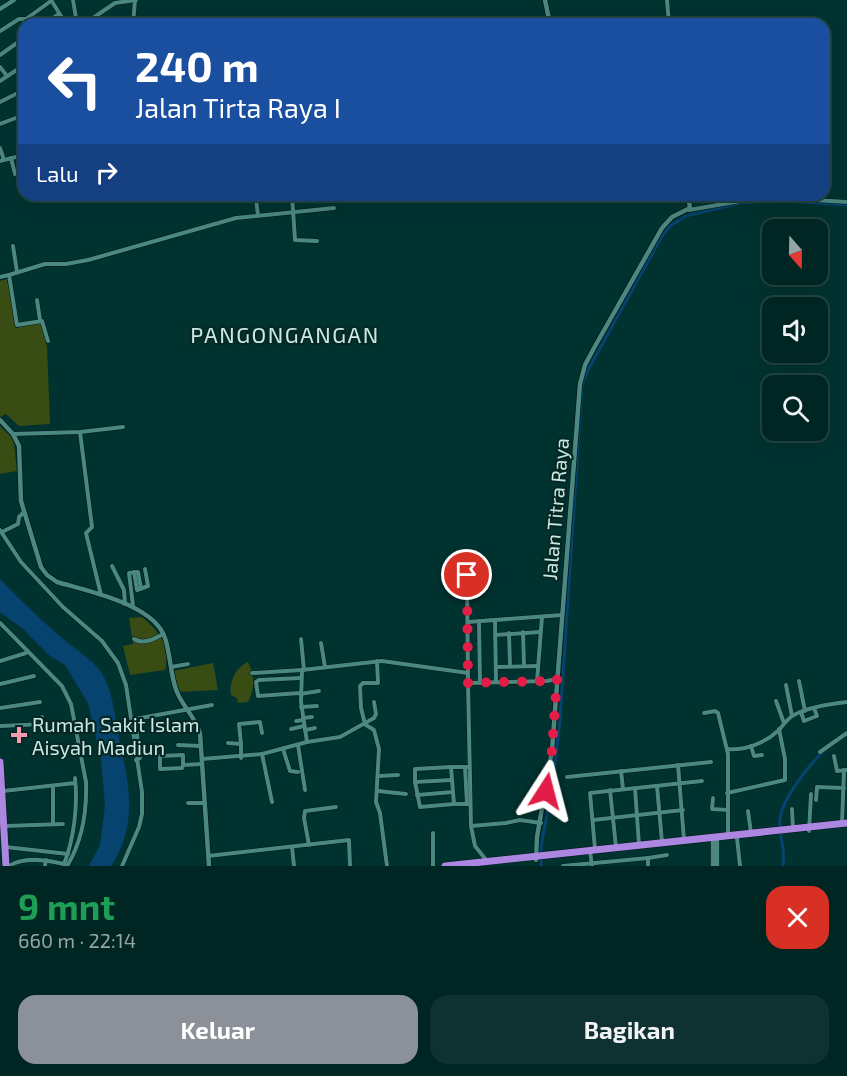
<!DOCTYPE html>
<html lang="id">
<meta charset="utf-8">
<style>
:root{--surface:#002624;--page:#0e3231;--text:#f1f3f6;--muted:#95a5a6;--line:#224341;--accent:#8c9099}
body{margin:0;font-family:"Exo 2",sans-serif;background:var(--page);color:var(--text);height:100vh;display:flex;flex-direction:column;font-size:22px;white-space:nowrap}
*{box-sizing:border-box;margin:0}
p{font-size:20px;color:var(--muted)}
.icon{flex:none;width:33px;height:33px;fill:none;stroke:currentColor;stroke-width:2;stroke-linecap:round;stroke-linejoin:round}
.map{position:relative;height:866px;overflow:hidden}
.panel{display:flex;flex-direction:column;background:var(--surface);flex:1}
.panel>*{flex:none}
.banner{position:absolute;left:18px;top:18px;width:812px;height:183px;border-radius:18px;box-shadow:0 6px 24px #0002,0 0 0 2px var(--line);background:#1a4fa0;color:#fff;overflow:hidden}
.needle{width:39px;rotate:160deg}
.buttons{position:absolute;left:762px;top:219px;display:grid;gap:12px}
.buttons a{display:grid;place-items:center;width:66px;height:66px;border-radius:12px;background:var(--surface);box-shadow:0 6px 24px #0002,0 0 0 2px var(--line);font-size:30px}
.pin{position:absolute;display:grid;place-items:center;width:51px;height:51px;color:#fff;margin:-26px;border:3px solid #fff;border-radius:50%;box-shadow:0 2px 6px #0007}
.me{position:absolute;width:66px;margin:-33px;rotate:9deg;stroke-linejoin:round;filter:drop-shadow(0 0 4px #0008)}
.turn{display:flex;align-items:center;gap:21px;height:126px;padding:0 18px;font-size:27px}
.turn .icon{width:78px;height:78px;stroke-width:2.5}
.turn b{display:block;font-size:42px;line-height:51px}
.then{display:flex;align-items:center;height:57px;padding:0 18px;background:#0003;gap:12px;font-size:22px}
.round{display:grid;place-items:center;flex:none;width:63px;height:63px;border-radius:18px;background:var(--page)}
.summary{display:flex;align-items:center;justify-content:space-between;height:102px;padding:0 18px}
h1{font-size:36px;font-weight:700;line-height:45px;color:#1e9e55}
.button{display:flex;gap:12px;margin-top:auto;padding:12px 18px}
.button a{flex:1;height:69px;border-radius:18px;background:var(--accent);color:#fff;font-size:24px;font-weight:700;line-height:69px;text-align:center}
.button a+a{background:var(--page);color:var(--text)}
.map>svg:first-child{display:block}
.green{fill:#384c14}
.water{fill:#06436e}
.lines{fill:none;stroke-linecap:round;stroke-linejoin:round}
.canal{stroke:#06436e;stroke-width:3}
.minor-casing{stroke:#051816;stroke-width:5}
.tertiary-casing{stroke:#051816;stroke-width:6}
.secondary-casing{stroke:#051816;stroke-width:6}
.trunk-casing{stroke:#051816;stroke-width:8}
.minor{stroke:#4b8881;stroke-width:4}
.tertiary{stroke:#4b8881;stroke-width:4.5}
.secondary{stroke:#4b8881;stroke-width:4.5}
.trunk{stroke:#ac87e2;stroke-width:7}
.route{stroke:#e11d48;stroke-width:10;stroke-dasharray:0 18}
.poi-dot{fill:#f39aac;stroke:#062825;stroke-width:2}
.labels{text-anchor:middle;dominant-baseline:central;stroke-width:4.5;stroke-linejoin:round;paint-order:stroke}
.street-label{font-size:20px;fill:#cae9e5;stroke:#062825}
.poi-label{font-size:20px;fill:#cae9e5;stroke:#062825;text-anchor:start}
.quarter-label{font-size:22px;letter-spacing:1.5px;fill:#cae9e5;stroke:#062825}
</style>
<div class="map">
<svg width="847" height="866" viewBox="0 0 847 866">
<rect width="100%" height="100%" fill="#003330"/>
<g class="green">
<polygon points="7,279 16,328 42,322 47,347 50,424 19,426 6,414 0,417 0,281"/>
<polygon points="0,426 11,437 14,444 17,471 0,474"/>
<path d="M142,617C160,633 171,645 165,670L130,675L123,646L133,644L129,618Z"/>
<path d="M248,662C255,676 255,688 248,702L238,703L237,698L231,695C229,682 236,667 248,662Z"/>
<polygon points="213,663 218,690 179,692 173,671"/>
</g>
<path class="water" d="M0,579C20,600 41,620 63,639C76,650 91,658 101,672C113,691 114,712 118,733C128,780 140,822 111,866H89L100,845L105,806L101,759L88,703L65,665L50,656L23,629L0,612Z"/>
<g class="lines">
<g class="canal">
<polyline points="541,866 541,847 553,782 560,720 582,385 588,370 662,236 670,226 686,216 741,203 771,200 847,205"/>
<path d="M783,866C786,850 778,834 780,818C784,796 809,765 825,750"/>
</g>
<g class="minor-casing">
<g id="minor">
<polyline points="51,0 66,24"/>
<polyline points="73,0 77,24"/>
<polyline points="667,0 669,24"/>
<polyline points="0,9 14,0"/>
<polyline points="44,24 59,14"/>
<polyline points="84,24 115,3 136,0"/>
<polyline points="133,24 135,0"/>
<polyline points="0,31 19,19 26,19 51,1"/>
<polyline points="0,55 24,38"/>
<polyline points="0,67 7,76"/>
<polyline points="0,81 24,65"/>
<polyline points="0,102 24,90"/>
<polyline points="0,124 24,115"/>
<polyline points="0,148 4,160"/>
<polyline points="11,158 15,174"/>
<polyline points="0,161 24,155"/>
<polyline points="292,195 295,240 317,241"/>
<polyline points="256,200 258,215"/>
<polyline points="689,210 764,197 847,202"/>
<polyline points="13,246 17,272"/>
<polyline points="0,277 9,275"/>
<polyline points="37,300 40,320"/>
<polyline points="48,341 42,321 17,325 9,275 45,264 66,264 88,260 236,218 334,208"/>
<polyline points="80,432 92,527 86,533 101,595"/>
<polyline points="13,434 80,432 123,427"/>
<polyline points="0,530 21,562 63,607 102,641 118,663 126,685 142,792 142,814 139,827 122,866"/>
<polyline points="2,532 18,524 19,517 23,513"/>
<polyline points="112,566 124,590 125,604"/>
<polyline points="134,572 137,590 148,586 145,569"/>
<polyline points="467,575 468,683 547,681 557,679"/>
<polyline points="133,606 129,573 138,572 141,589"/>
<polyline points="495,620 496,682"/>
<polyline points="479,621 480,683"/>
<polyline points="468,622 562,615"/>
<path d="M0,623L62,686L71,704L86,782C87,812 83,840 67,866"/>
<polyline points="523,632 524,666"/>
<polyline points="509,633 510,666"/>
<polyline points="495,635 540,632"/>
<path d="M134,639C143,645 155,639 163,634"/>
<polyline points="301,639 304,670"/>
<polyline points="321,643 325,667"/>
<polyline points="0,661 26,653"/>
<polyline points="171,667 188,664"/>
<polyline points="496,667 538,666"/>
<polyline points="252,673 302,670"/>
<polyline points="537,681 542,617"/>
<polyline points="799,681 805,711"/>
<polyline points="468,683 471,826 475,846 487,861"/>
<polyline points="0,684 34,676"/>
<polyline points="786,685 792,716"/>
<polyline points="300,693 258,696 256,682 259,680 301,678"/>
<polyline points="300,694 319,691"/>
<polyline points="776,701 784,723"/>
<polyline points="301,707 317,706"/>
<polyline points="0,708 40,702"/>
<polyline points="801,712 804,721 817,716 814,708"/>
<polyline points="704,713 715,711 718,713 728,754 728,835"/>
<polyline points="303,718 312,717"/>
<polyline points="296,721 303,720"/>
<polyline points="42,724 42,717"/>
<polyline points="365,724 361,708 360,686 363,683 378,683 377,661"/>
<polyline points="366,725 374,730 379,749 376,802 380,813 387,866"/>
<polyline points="0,726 44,724"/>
<polyline points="291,729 304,726"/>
<polyline points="305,730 315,728"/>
<polyline points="307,742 301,702 302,670 382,661 468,673"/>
<polyline points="228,743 241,744 241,758"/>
<polyline points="241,744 239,724 260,722 262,733"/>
<polyline points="178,745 201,746"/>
<polyline points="298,745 305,790"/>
<polyline points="751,746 754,756 762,755"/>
<polyline points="283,749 290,771 298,772"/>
<path d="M727,749C745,751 765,743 779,730C783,725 787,720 792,716C807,707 830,704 847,702"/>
<polyline points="820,752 847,733"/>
<polyline points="262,754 272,802"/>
<polyline points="834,756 837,771 847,770"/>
<polyline points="202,759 262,754 307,742 340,737 374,718 376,714 374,702"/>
<polyline points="136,760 140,758 135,719 212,705"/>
<polyline points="183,765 183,755 160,756 160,769 182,768 183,765 202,764"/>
<polyline points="678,765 684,840"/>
<polyline points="451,767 415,769 415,782 420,807 454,804"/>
<polyline points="465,767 467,804"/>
<polyline points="469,767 451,767 454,804 470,804"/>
<polyline points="621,771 623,789"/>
<polyline points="379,776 398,775"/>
<polyline points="567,777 711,762"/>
<polyline points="415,782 452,780"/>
<polyline points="657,786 662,842"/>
<polyline points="635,788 639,845"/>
<polyline points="610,790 616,847"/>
<polyline points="3,791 75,783"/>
<polyline points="378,791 406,794"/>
<polyline points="727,793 785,780 785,759 779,729"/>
<polyline points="417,795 453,792"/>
<polyline points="713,798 712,809 728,810"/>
<polyline points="816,800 817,787 844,788"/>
<polyline points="188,803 204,803"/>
<polyline points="792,809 793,829"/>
<polyline points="748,811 751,833"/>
<polyline points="593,820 683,810"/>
<polyline points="842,823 844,770"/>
<polyline points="53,824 53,786"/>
<polyline points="5,826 63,824"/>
<polyline points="471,826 506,823 520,820 541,823"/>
<polyline points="809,831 811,794"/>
<polyline points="737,838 740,866"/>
<polyline points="309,845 304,818 305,811 336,807"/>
<polyline points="6,847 68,854"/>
<polyline points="292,847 294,866"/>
<polyline points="595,849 590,793 702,781"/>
<polyline points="590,851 592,866"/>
<polyline points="208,856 349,840 350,866"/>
<polyline points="648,858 667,855"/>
<path d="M64,864C74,839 78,805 75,778"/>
<path d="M9,866C24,856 47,860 64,864"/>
<polyline points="45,866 46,860"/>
<polyline points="433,866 433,833"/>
<polyline points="563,866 648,858 648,866"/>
</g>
</g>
<g class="tertiary-casing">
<g id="tertiary">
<polyline points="545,0 550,24"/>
<polyline points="536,860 537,837 552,750 580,384 585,365 594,348 662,228 672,217 690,208 688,195"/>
</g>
</g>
<g class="secondary-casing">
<g id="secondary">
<path d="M0,420L13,434L19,446L21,501L41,567L47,575L57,582C87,591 154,604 165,638C171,656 170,675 177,692C183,707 196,718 200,733L209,866"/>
<polyline points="713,839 713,866"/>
<polyline points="717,866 717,838"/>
</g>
</g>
<g class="trunk-casing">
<g id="trunk">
<polyline points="0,762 6,866"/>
<polyline points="445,866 847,823"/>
</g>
</g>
<use href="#minor" class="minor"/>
<use href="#tertiary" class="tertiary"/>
<use href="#secondary" class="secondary"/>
<use href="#trunk" class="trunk"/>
</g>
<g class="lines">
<polyline class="route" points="467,575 468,683 547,681 557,679 552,750 546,791"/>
</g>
<path class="poi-dot" d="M16 726h6v6h6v6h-6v6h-6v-6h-6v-6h6z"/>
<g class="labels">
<g class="street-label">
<text transform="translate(555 509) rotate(-85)">Jalan Titra Raya</text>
</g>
<g class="poi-label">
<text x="32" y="724">Rumah Sakit Islam<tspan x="32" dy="23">Aisyah Madiun</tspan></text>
</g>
<g class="quarter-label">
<text x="285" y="334">PANGONGANGAN</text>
</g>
</g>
</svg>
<div class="buttons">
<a><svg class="needle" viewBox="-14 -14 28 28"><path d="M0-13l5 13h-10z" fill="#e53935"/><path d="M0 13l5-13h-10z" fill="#95a5a6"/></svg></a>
<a><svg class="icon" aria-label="sound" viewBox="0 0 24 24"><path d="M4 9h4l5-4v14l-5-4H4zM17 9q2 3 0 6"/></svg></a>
<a><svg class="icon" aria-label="search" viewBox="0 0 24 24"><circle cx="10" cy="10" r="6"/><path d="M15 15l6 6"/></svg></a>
</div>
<div class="pin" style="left:467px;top:575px;background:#d93025"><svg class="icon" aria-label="arrive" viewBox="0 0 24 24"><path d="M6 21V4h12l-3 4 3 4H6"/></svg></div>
<svg class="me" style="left:546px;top:791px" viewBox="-20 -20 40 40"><path d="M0-17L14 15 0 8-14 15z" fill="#e11d48" stroke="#fff" stroke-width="4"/></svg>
<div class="banner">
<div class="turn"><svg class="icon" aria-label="left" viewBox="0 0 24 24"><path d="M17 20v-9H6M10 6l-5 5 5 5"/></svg><div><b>240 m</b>Jalan Tirta Raya I</div></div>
<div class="then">Lalu<svg class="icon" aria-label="right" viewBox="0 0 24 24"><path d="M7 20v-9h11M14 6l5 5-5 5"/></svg></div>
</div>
</div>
<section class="panel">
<div class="summary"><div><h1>9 mnt</h1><p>660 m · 22:14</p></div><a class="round" style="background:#d93025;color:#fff"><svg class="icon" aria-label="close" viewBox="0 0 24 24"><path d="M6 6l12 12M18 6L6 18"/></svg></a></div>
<div class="button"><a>Keluar</a><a>Bagikan</a></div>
</section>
